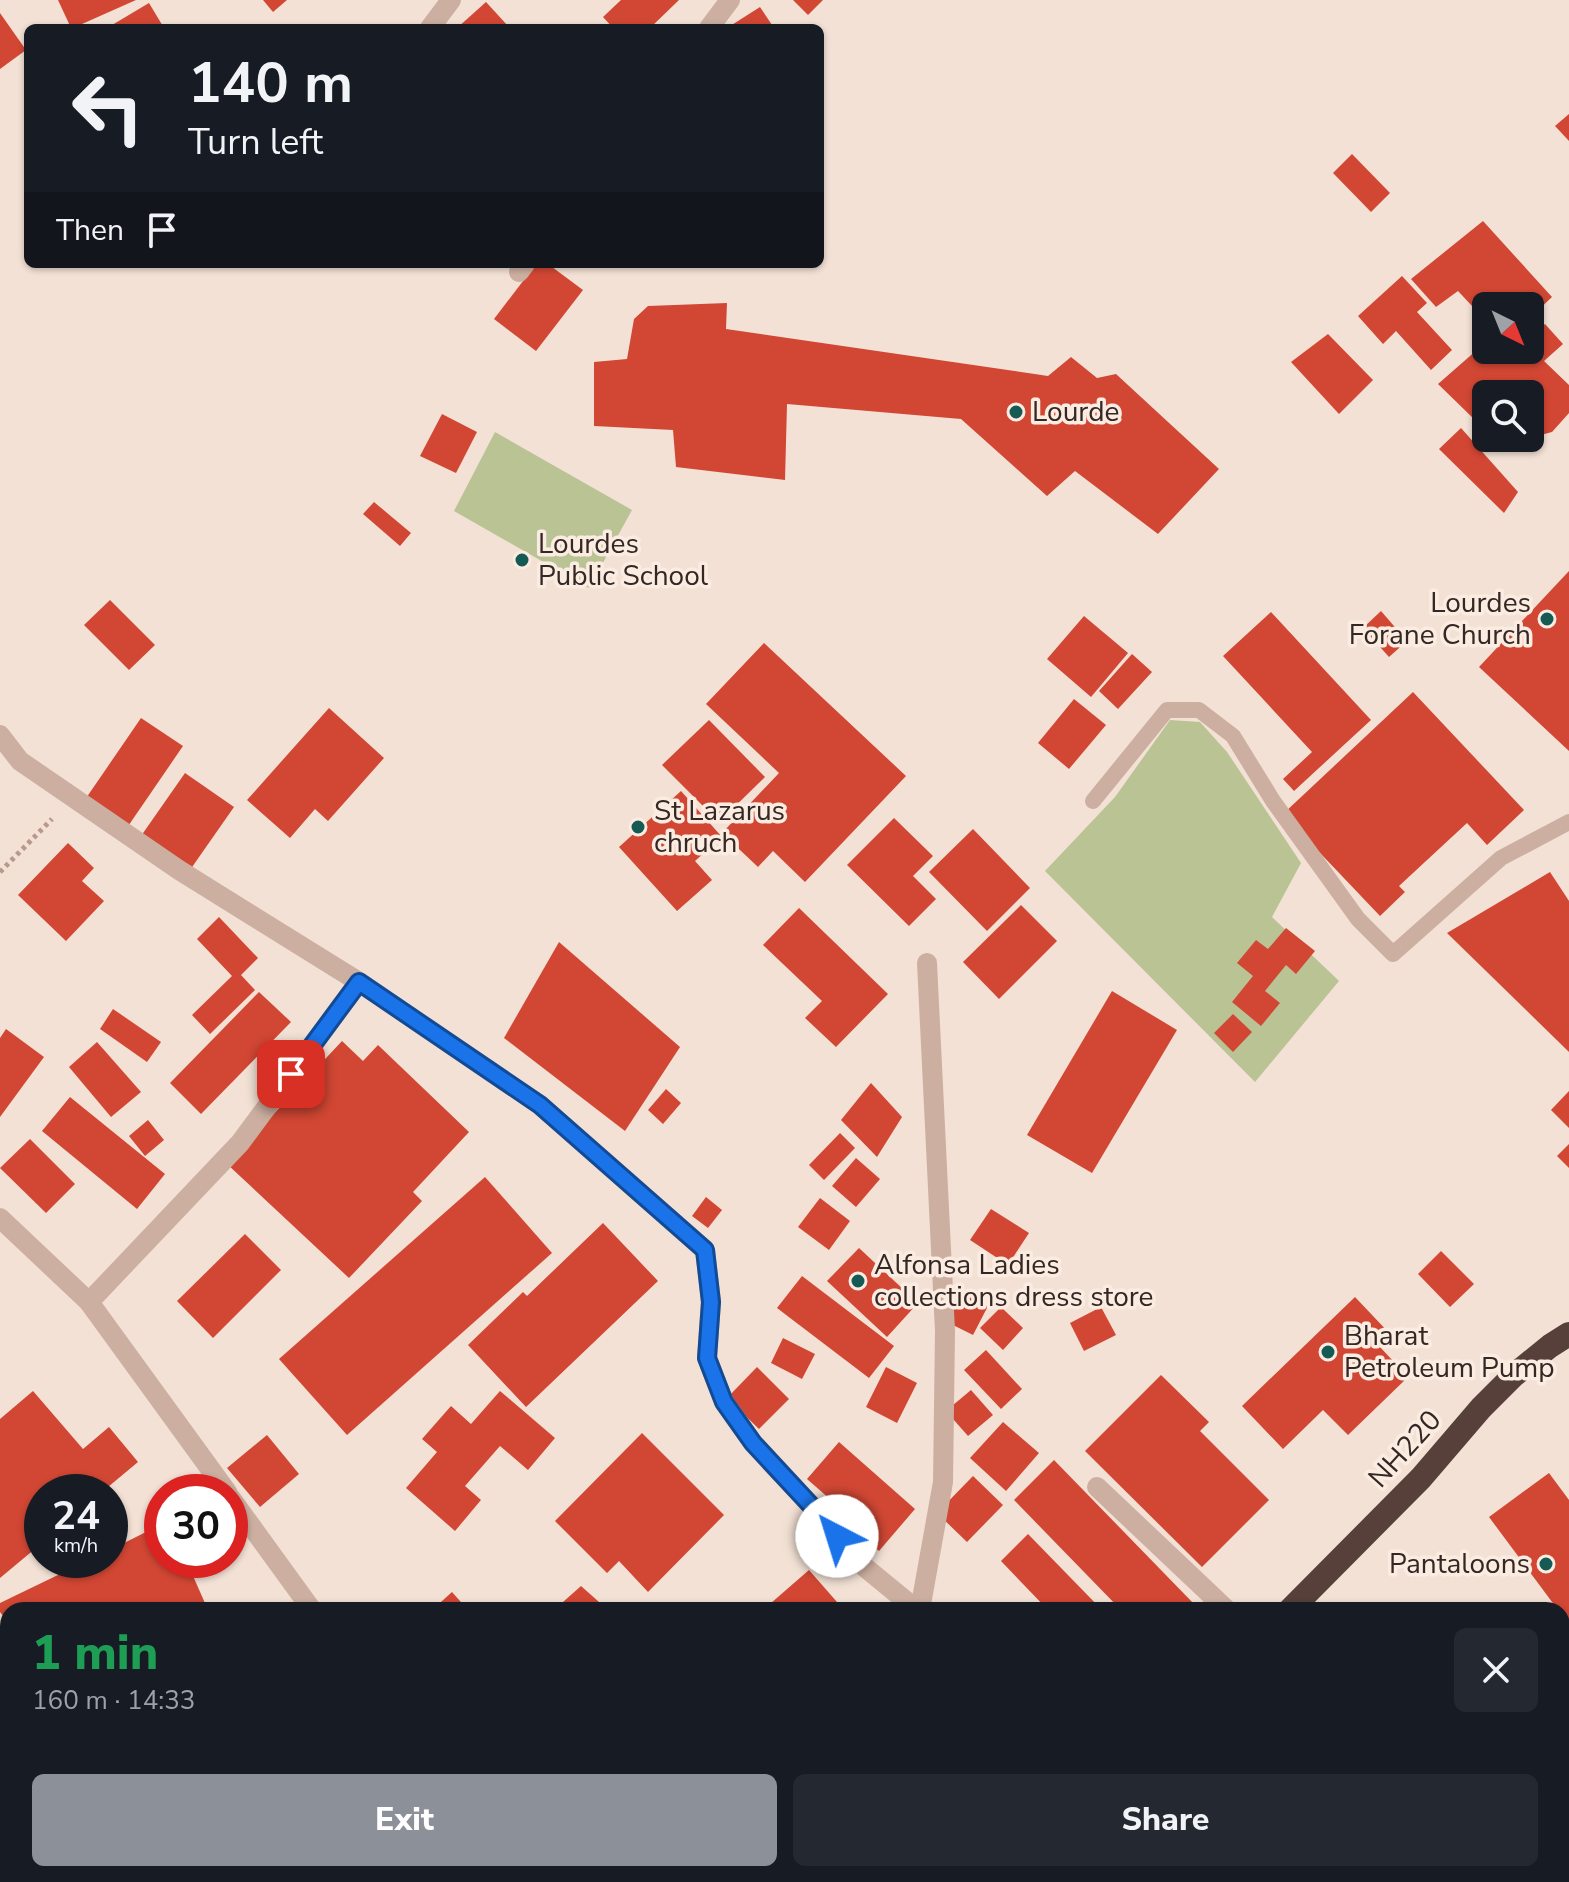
<!DOCTYPE html>
<meta charset="utf-8">
<style>
:root{--surface:#171b24;--page:#242831;--text:#f1f3f6;--muted:#9ea1a6;--accent:#8c9099}
body{margin:0;font-family:"Nunito Sans",sans-serif;background:var(--page);color:var(--text);height:100vh;display:flex;flex-direction:column;font-size:30px;white-space:nowrap}
*{box-sizing:border-box;margin:0}
p{font-size:26px;color:var(--muted)}
.icon{flex:none;width:44px;height:44px;fill:none;stroke:currentColor;stroke-width:2;stroke-linecap:round;stroke-linejoin:round}
.map{position:relative;flex:1;overflow:hidden}
.drawer{position:absolute;left:0px;top:1602px;width:1570px;height:280px;display:flex;flex-direction:column;background:var(--surface);border-radius:24px 24px 0 0;box-shadow:0 2px 6px #0004}
.drawer>*{flex:none}
.hud{position:absolute;left:24px;top:24px;width:800px;height:244px;border-radius:12px;box-shadow:0 2px 6px #0004;background:#171b24;color:var(--text);overflow:hidden}
.needle{width:52px;rotate:137deg}
.buttons{position:absolute;left:1472px;top:292px;display:grid;gap:16px}
.buttons a{display:grid;place-items:center;width:72px;height:72px;border-radius:12px;background:var(--surface);box-shadow:0 2px 6px #0004;font-size:40px}
.speed{position:absolute;left:24px;top:1474px;display:flex;gap:16px;font-size:40px;font-weight:700;text-align:center}
.speed>*{display:grid;place-content:center;width:104px;height:104px;border-radius:50%;background:var(--surface);box-shadow:0 2px 6px #0004;line-height:1}
.speed small{font-size:20px;font-weight:400}
.speed .limit{border:12px solid #d22;background:#fff;color:#111}
.pin{position:absolute;display:grid;place-items:center;width:68px;height:68px;color:#fff;margin:-34px;border-radius:16px;box-shadow:0 4px 12px #0006}
.me{position:absolute;width:88px;margin:-44px;rotate:320deg;stroke-linejoin:round;filter:drop-shadow(0 0 6px #0008)}
.turn{display:flex;align-items:center;gap:28px;height:168px;padding:0 32px;font-size:36px}
.turn .icon{width:104px;height:104px;stroke-width:2.5}
.turn b{display:block;font-size:56px;line-height:68px}
.then{display:flex;align-items:center;height:76px;padding:0 32px;background:#0003;gap:16px;font-size:30px}
.round{display:grid;place-items:center;flex:none;width:84px;height:84px;border-radius:12px;background:var(--page)}
.summary{display:flex;align-items:center;justify-content:space-between;height:136px;padding:0 32px}
h1{font-size:48px;font-weight:800;line-height:60px;color:#1e9e55}
.action{display:flex;gap:16px;margin-top:auto;padding:16px 32px}
.action a{flex:1;height:92px;border-radius:12px;background:var(--accent);color:#fff;font-size:32px;font-weight:800;line-height:92px;text-align:center}
.action a+a{background:var(--page);color:var(--text)}
.map>svg:first-child{display:block}
.green{fill:#b9c394}
.building{fill:#d24734}
.lines{fill:none;stroke-linecap:round;stroke-linejoin:round}
.path{stroke:#b8998b;stroke-width:5;stroke-dasharray:4 4;stroke-linecap:butt}
.lane{stroke:#ccafa0;stroke-width:16}
.street{stroke:#ccafa0;stroke-width:20}
.highway{stroke:#57403a;stroke-width:24}
.route-casing{stroke:#114b97;stroke-width:20}
.route{stroke:#1a73e8;stroke-width:14}
.poi-dot{fill:#165a56;stroke:#fbece2;stroke-width:3}
.labels{text-anchor:middle;dominant-baseline:central;stroke-width:7;stroke-linejoin:round;paint-order:stroke}
.poi-label{font-size:28px;fill:#352724;stroke:#fbece2;text-anchor:start}
.street-label{font-size:28px;fill:#352724;stroke:#fbece2}
</style>
<div class="map">
<svg width="1569" height="1882" viewBox="0 0 1569 1882">
<rect width="100%" height="100%" fill="#f3e1d5"/>
<g class="green">
<polygon points="495,432 632,510 589,588 454,511"/>
<polygon points="1170,720 1200,722 1227,752 1301,863 1272,917 1339,981 1255,1082 1045,871 1115,797"/>
</g>
<g class="building">
<polygon points="58,0 136,0 73,28 71,28"/>
<polygon points="263,0 287,0 273,12"/>
<polygon points="621,0 679,0 650,28 613,28 603,17"/>
<polygon points="793,0 823,0 808,15"/>
<polygon points="486,2 508,26 506,28 457,28"/>
<polygon points="149,3 164,28 107,28"/>
<polygon points="760,7 774,28 727,28"/>
<polygon points="0,13 26,50 0,69"/>
<polygon points="1569,114 1569,141 1555,126"/>
<polygon points="1352,154 1390,193 1371,212 1333,173"/>
<polygon points="1483,221 1552,297 1530,318 1530,306 1486,306 1486,321 1458,291 1436,307 1411,279"/>
<polygon points="536,264 548,264 583,290 536,351 494,319"/>
<polygon points="1402,276 1427,303 1417,312 1452,350 1431,370 1396,331 1383,344 1358,316"/>
<polygon points="727,303 726,329 1048,376 1071,357 1097,378 1116,374 1219,469 1158,534 1075,471 1047,496 961,419 787,404 785,480 676,467 673,430 594,426 594,362 627,359 634,319 648,306"/>
<polygon points="1545,324 1563,344 1544,361 1569,385 1569,413 1552,432 1530,438 1530,394 1486,394 1486,413 1476,421 1438,384 1486,342 1486,350 1530,350 1530,335"/>
<polygon points="1328,334 1373,380 1339,414 1291,362"/>
<polygon points="442,414 477,432 456,473 420,456"/>
<polygon points="1461,428 1518,492 1504,513 1439,449"/>
<polygon points="374,502 411,533 400,546 363,514"/>
<polygon points="1569,571 1569,751 1479,667"/>
<polygon points="110,600 155,645 129,670 84,625"/>
<polygon points="1381,611 1407,641 1389,657 1363,628"/>
<polygon points="1271,612 1371,720 1294,791 1283,779 1312,752 1223,656"/>
<polygon points="1084,616 1128,653 1091,697 1047,659"/>
<polygon points="764,643 906,776 805,882 773,851 758,867 722,833 779,773 706,704"/>
<polygon points="1132,654 1152,672 1118,709 1099,691"/>
<polygon points="1413,692 1524,810 1487,845 1467,823 1399,886 1405,892 1380,916 1283,814"/>
<polygon points="1074,699 1106,725 1069,769 1038,743"/>
<polygon points="329,708 384,758 328,821 315,809 290,838 247,800"/>
<polygon points="141,718 183,746 122,835 80,807"/>
<polygon points="709,720 765,777 719,822 662,765"/>
<polygon points="185,773 234,807 190,870 141,836"/>
<polygon points="681,791 722,837 695,861 712,880 677,911 619,847"/>
<polygon points="894,818 933,856 913,876 936,899 909,926 847,865"/>
<polygon points="973,829 1030,888 987,931 929,872"/>
<polygon points="68,843 94,868 82,881 104,901 66,941 18,895"/>
<polygon points="1550,872 1569,901 1569,1052 1447,933"/>
<polygon points="1021,905 1057,941 999,999 963,962"/>
<polygon points="799,908 888,994 836,1047 805,1018 822,1001 763,945"/>
<polygon points="219,917 258,958 241,975 255,990 210,1034 192,1015 232,976 197,939"/>
<polygon points="1286,928 1315,951 1296,974 1286,965 1265,991 1280,1003 1261,1026 1232,1002 1253,976 1237,963 1256,940 1268,949"/>
<polygon points="559,942 680,1047 625,1131 504,1038"/>
<polygon points="1112,991 1177,1030 1092,1173 1027,1135"/>
<polygon points="259,992 291,1022 201,1114 170,1083"/>
<polygon points="113,1009 161,1042 147,1062 100,1029"/>
<polygon points="1233,1014 1252,1032 1233,1052 1214,1033"/>
<polygon points="6,1029 44,1057 0,1117 0,1038"/>
<polygon points="342,1041 363,1061 378,1045 469,1132 413,1192 422,1201 349,1278 227,1164"/>
<polygon points="97,1042 141,1092 111,1117 69,1067"/>
<polygon points="871,1083 902,1117 877,1157 841,1120"/>
<polygon points="666,1089 681,1103 663,1124 648,1110"/>
<polygon points="1569,1091 1569,1128 1551,1110"/>
<polygon points="70,1097 165,1174 137,1209 42,1131"/>
<polygon points="148,1120 164,1140 145,1156 129,1136"/>
<polygon points="840,1133 855,1148 824,1180 809,1165"/>
<polygon points="30,1139 75,1184 46,1213 0,1168"/>
<polygon points="1569,1144 1569,1168 1557,1156"/>
<polygon points="856,1158 880,1179 856,1207 832,1186"/>
<polygon points="485,1177 552,1253 347,1435 279,1359"/>
<polygon points="706,1197 722,1210 708,1228 692,1216"/>
<polygon points="820,1198 850,1221 829,1250 798,1227"/>
<polygon points="991,1209 1029,1233 1008,1265 970,1240"/>
<polygon points="603,1223 658,1281 526,1407 468,1345 523,1292 527,1296"/>
<polygon points="245,1234 281,1270 213,1338 177,1301"/>
<polygon points="859,1248 918,1303 887,1337 827,1281"/>
<polygon points="1441,1251 1474,1284 1450,1307 1418,1274"/>
<polygon points="802,1276 894,1346 869,1378 777,1308"/>
<polygon points="949,1287 988,1306 973,1335 935,1316"/>
<polygon points="1355,1297 1392,1336 1380,1347 1408,1377 1348,1435 1323,1410 1283,1449 1242,1406"/>
<polygon points="1001,1307 1023,1328 1003,1350 980,1328"/>
<polygon points="1101,1307 1116,1335 1084,1351 1070,1323"/>
<polygon points="783,1338 815,1354 802,1379 771,1363"/>
<polygon points="986,1350 1022,1389 1001,1409 964,1370"/>
<polygon points="757,1367 789,1399 759,1429 727,1398"/>
<polygon points="886,1367 917,1383 897,1423 866,1407"/>
<polygon points="1161,1375 1209,1422 1200,1431 1269,1500 1202,1567 1085,1451"/>
<polygon points="971,1390 993,1415 968,1436 946,1411"/>
<polygon points="33,1391 83,1449 109,1427 138,1462 102,1492 42,1492 42,1543 0,1578 0,1419"/>
<polygon points="500,1391 555,1438 528,1470 500,1446 465,1486 481,1500 455,1531 406,1488 437,1452 422,1439 451,1406 471,1424"/>
<polygon points="1003,1422 1039,1453 1006,1491 970,1458"/>
<polygon points="642,1433 724,1515 648,1592 619,1561 607,1573 555,1521"/>
<polygon points="267,1435 299,1474 260,1507 227,1468"/>
<polygon points="839,1442 915,1509 879,1551 843,1520 847,1514 807,1479"/>
<polygon points="1054,1460 1195,1605 1190,1610 1121,1610 1014,1500"/>
<polygon points="1549,1473 1569,1500 1569,1626 1562,1616 1562,1610 1558,1610 1489,1517"/>
<polygon points="973,1476 1003,1505 967,1542 937,1513"/>
<polygon points="162,1524 162,1560 186,1560 208,1610 8,1610 8,1623 0,1612 0,1603 89,1560 110,1560 110,1550"/>
<polygon points="1028,1534 1102,1610 1048,1610 1001,1561"/>
<polygon points="809,1570 844,1610 763,1610"/>
<polygon points="581,1586 608,1610 554,1610"/>
<polygon points="452,1592 468,1610 432,1610"/>
<polygon points="414,1874 473,1874 463,1882 421,1882"/>
<polygon points="852,1874 946,1874 936,1882 858,1882"/>
<polygon points="1111,1874 1233,1874 1225,1882 1108,1882 1106,1879"/>
</g>
<g class="lines">
<g class="path">
<polyline points="0,872 52,819"/>
<polyline points="17,1882 22,1874"/>
</g>
<polyline class="lane" points="1093,801 1167,710 1199,710 1233,736 1273,801 1358,919 1393,954 1501,858 1569,822"/>
<g class="street">
<polyline points="430,28 451,0"/>
<polyline points="709,28 730,0"/>
<polyline points="519,272 525,264"/>
<polyline points="0,735 20,761 179,870 359,982 240,1143 89,1302"/>
<polyline points="359,982 540,1105 705,1250 711,1302 707,1358 724,1402 753,1443 818,1513 856,1560 917,1610"/>
<polyline points="0,1218 89,1302 227,1492"/>
<polyline points="1097,1487 1227,1610"/>
<polyline points="230,1497 312,1610"/>
<polyline points="920,1610 943,1482 945,1331 927,963"/>
<polyline points="4,1724 8,1731"/>
<polyline points="102,1874 108,1882"/>
<polyline points="509,1874 515,1882"/>
</g>
<g class="highway">
<polyline points="1290,1610 1421,1478 1481,1408 1513,1376 1550,1346 1569,1334"/>
<polyline points="1035,1882 1043,1874"/>
</g>
</g>
<g class="lines">
<g class="route-casing">
<polyline id="route" points="291,1074 359,982 540,1105 705,1250 711,1302 707,1358 724,1402 753,1443 818,1513 837,1536"/>
</g>
<use href="#route" class="route"/>
</g>
<g class="poi-dot">
<circle cx="1016" cy="412" r="8"/>
<circle cx="522" cy="560" r="8"/>
<circle cx="1547" cy="619" r="8"/>
<circle cx="638" cy="827" r="8"/>
<circle cx="858" cy="1281" r="8"/>
<circle cx="1328" cy="1352" r="8"/>
<circle cx="1546" cy="1564" r="8"/>
</g>
<g class="labels">
<g class="poi-label">
<text x="1032" y="412">Lourde</text>
<text x="538" y="544">Lourdes<tspan x="538" dy="32">Public School</tspan></text>
<text x="1531" y="603" text-anchor="end">Lourdes<tspan x="1531" dy="32">Forane Church</tspan></text>
<text x="654" y="811">St Lazarus<tspan x="654" dy="32">chruch</tspan></text>
<text x="874" y="1265">Alfonsa Ladies<tspan x="874" dy="32">collections dress store</tspan></text>
<text x="1344" y="1336">Bharat<tspan x="1344" dy="32">Petroleum Pump</tspan></text>
<text x="1530" y="1564" text-anchor="end">Pantaloons</text>
</g>
<g class="street-label">
<text transform="translate(1405 1449) rotate(-48)">NH220</text>
</g>
</g>
</svg>
<div class="buttons">
<a><svg class="needle" viewBox="-14 -14 28 28"><path d="M0-13l5 13h-10z" fill="#e53935"/><path d="M0 13l5-13h-10z" fill="#9ea1a6"/></svg></a>
<a><svg class="icon" aria-label="search" viewBox="0 0 24 24"><circle cx="10" cy="10" r="6"/><path d="M15 15l6 6"/></svg></a>
</div>
<div class="speed"><div>24<small>km/h</small></div><div class="limit">30</div></div>
<div class="pin" style="left:291px;top:1074px;background:#d93025"><svg class="icon" aria-label="arrive" viewBox="0 0 24 24"><path d="M6 21V4h12l-3 4 3 4H6"/></svg></div>
<svg class="me" style="left:837px;top:1536px" viewBox="-20 -20 40 40"><circle r="19" fill="#fff"/><path d="M0-13L10 11 0 6-10 11z" fill="#1a73e8"/></svg>
<div class="hud">
<div class="turn"><svg class="icon" aria-label="left" viewBox="0 0 24 24"><path d="M17 20v-9H6M10 6l-5 5 5 5"/></svg><div><b>140 m</b>Turn left</div></div>
<div class="then">Then<svg class="icon" aria-label="arrive" viewBox="0 0 24 24"><path d="M6 21V4h12l-3 4 3 4H6"/></svg></div>
</div>
<section class="drawer">
<div class="summary"><div><h1>1 min</h1><p>160 m · 14:33</p></div><a class="round"><svg class="icon" aria-label="close" viewBox="0 0 24 24"><path d="M6 6l12 12M18 6L6 18"/></svg></a></div>
<div class="action"><a>Exit</a><a>Share</a></div>
</section>
</div>
